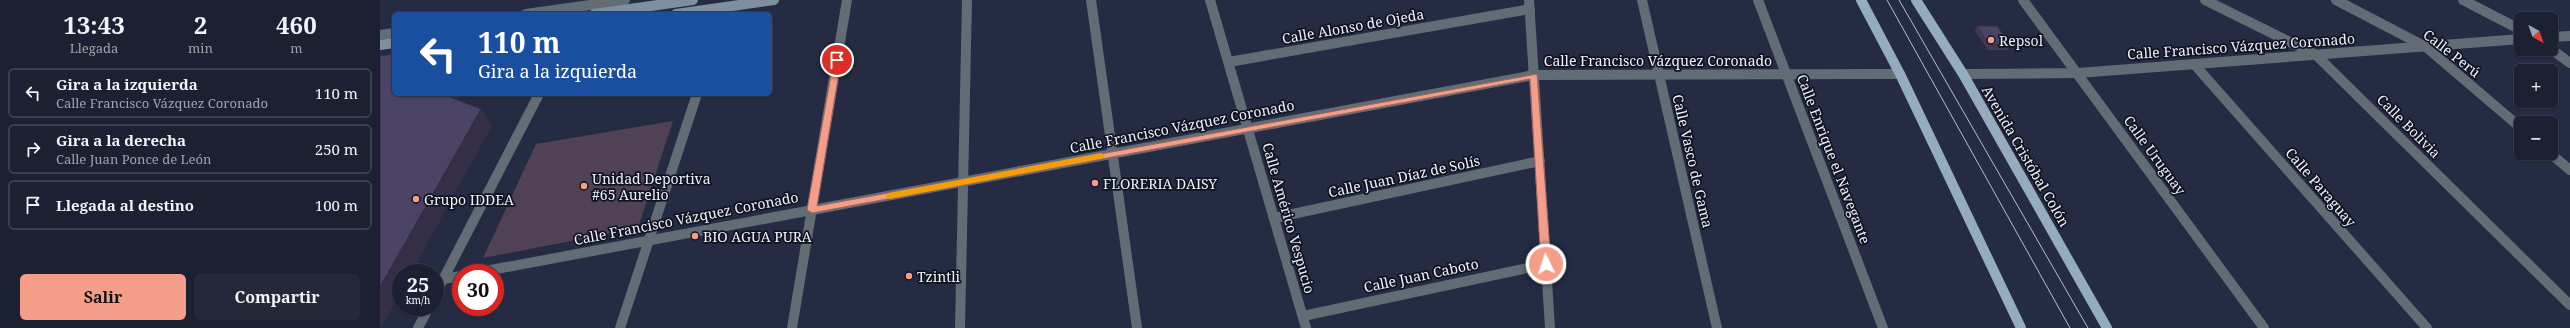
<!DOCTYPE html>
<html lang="es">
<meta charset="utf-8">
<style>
:root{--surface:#1b2032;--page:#24283a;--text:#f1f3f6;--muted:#a0a3ac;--line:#393e4d;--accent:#f49e8a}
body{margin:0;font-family:"Noto Serif",serif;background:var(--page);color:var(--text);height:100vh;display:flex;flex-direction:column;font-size:15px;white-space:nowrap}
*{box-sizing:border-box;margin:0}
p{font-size:13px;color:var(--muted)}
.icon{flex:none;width:22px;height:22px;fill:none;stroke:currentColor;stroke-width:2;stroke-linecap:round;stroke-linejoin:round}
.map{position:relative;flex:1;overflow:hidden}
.panel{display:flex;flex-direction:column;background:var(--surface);width:380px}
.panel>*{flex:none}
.hud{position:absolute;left:12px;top:12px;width:380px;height:84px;border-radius:6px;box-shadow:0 1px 3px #0004,0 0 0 1px var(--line);background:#1a4fa0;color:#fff;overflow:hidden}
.needle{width:26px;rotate:140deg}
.buttons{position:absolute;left:2134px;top:12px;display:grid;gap:8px}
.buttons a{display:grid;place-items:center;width:44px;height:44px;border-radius:6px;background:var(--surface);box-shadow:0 1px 3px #0004,0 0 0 1px var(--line);font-size:20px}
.speed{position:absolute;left:12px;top:264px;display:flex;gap:8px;font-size:20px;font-weight:700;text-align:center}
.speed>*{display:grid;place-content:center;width:52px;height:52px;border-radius:50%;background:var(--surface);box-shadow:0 1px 3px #0004,0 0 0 1px var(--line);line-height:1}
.speed small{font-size:10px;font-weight:400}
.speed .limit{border:6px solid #d22;background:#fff;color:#111}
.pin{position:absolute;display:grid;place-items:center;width:34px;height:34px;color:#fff;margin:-17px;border:2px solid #fff;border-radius:50%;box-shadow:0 1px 4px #0007}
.me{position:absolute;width:44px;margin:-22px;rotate:356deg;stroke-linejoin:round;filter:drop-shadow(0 0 3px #0008)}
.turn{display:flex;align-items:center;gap:14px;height:84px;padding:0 20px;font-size:18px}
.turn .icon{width:52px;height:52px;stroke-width:2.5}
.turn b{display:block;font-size:28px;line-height:34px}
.eta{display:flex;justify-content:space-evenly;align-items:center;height:68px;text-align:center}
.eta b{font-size:24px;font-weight:700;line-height:28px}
.cta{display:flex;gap:8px;margin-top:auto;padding:8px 20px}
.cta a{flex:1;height:46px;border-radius:6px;background:var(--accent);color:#111;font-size:16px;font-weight:700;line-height:46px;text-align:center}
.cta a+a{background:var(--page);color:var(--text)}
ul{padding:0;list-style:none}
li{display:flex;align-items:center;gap:12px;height:50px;margin:0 8px 6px;padding:0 12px;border:2px solid var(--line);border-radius:6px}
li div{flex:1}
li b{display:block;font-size:15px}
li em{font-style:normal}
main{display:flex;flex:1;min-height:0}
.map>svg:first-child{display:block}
.green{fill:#514155}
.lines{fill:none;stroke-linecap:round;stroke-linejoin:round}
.street{stroke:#616c75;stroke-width:10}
.secondary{stroke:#7f8f9e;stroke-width:10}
.primary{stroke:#95abbe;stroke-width:10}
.tram{stroke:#b8becd;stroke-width:1}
.wall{fill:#403a57}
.shaded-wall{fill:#342f47}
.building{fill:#4b4365;stroke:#342f47}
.route{fill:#f49e8a;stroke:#9f675a}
.slow{fill:#f59e0b}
.poi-dot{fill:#f49e8a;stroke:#11141f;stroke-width:1.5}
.labels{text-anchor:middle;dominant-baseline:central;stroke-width:3.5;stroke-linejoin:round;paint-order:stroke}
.street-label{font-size:14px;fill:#edf2fe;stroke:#11141f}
.poi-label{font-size:14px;fill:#edf2fe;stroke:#11141f;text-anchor:start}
</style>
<main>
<section class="panel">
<div class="eta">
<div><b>13:43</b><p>Llegada</p></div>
<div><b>2</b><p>min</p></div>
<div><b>460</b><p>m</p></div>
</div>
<ul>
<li><svg class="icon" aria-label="left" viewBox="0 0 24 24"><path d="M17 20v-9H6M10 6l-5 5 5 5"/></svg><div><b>Gira a la izquierda</b><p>Calle Francisco Vázquez Coronado</p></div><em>110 m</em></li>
<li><svg class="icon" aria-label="right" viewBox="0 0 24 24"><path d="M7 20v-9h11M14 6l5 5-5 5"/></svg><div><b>Gira a la derecha</b><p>Calle Juan Ponce de León</p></div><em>250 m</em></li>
<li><svg class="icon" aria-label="arrive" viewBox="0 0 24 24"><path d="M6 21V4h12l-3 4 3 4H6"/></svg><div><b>Llegada al destino</b></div><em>100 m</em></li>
</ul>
<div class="cta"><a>Salir</a><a>Compartir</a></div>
</section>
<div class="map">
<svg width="2190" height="328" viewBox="0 0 2190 328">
<rect width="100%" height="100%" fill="#242b42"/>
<polygon class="green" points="293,121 258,228 103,258 156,144"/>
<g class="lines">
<g class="street">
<polyline points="711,0 757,328"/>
<polyline points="830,0 926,328"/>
<polyline points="1149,0 1170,328"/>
<polyline points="1262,0 1337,328"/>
<polyline points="1378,0 1503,328"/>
<polyline points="1643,0 1884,328"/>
<polyline points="1825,0 1936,55 2190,305"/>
<polyline points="1956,0 2046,47 2141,128"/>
<polyline points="2083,0 2141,30"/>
<polyline points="146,14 245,0"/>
<polyline points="0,35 14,33"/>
<polyline points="2171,37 2190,36"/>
<polyline points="2171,49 2190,63"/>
<polyline points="849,62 1150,9"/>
<polyline points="1814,64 2047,328"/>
<polyline points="1583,74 1698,73 2141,39"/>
<polyline points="2170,153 2190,170"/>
<polyline points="894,218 1160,161"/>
<polyline points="95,273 1154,75 1520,74"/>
<polyline points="63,279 81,276"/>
<polyline points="55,295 159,94"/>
<polyline points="923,316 1166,264"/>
<polyline points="38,328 49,307"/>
<polyline points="240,328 317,94"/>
<polyline points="412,328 467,0"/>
<polyline points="580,328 587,0"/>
</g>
<g class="secondary">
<polyline points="214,14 313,0"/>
<polyline points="296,14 394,0"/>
<polyline points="0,45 14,43"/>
</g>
<g class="primary">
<polyline points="1481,0 1520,74 1641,328"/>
<polyline points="1536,0 1583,74 1727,328"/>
</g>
<g class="tram">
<polyline points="1507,0 1690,328"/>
<polyline points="1519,0 1708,328"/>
</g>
</g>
<polygon class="wall" points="1597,26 1630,44 1628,50 1608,50 1595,31"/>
<g class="shaded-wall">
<polygon points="52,94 90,94 86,95 59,106"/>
<polygon points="101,109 112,126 31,273 21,273 21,292 1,328 0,328 0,287"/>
</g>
<g class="building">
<polygon points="1597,26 1617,26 1630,44 1609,45"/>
<polygon points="14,54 14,94 62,94 101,109 0,287 0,56"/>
</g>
<polygon class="route" points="454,58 461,60 437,206 1157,74 1171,264 1166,267 1161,264 1150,79 432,213 427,210"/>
<polygon class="slow" points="721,153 725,156 724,158 509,199 505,196 509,193"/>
<g class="poi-dot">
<circle cx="1611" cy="40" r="4"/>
<circle cx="715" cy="183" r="4"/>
<circle cx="204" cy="186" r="4"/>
<circle cx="36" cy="199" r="4"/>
<circle cx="315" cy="236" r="4"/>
<circle cx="529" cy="276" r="4"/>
</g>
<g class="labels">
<g class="street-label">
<text transform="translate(973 26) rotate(-10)">Calle Alonso de Ojeda</text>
<text transform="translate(1861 46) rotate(-4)">Calle Francisco Vázquez Coronado</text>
<text transform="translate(2072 53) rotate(38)">Calle Perú</text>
<text x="1278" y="60">Calle Francisco Vázquez Coronado</text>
<text transform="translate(802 126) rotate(-11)">Calle Francisco Vázquez Coronado</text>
<text transform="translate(2029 126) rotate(45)">Calle Bolivia</text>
<text transform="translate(1775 155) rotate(54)">Calle Uruguay</text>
<text transform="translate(1646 156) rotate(60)">Avenida Cristóbal Colón</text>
<text transform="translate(1454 159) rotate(69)">Calle Enrique el Navegante</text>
<text transform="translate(1313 161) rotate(77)">Calle Vasco de Gama</text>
<text transform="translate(1024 176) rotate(-12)">Calle Juan Díaz de Solís</text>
<text transform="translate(1941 187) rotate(49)">Calle Paraguay</text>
<text transform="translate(306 218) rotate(-11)">Calle Francisco Vázquez Coronado</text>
<text transform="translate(909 218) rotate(74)">Calle Américo Vespucio</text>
<text transform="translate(1041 275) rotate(-12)">Calle Juan Caboto</text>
</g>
<g class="poi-label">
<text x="1619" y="40">Repsol</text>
<text x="212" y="178">Unidad Deportiva<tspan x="212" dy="16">#65 Aurelio</tspan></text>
<text x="723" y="183">FLORERIA DAISY</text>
<text x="44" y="199">Grupo IDDEA</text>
<text x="323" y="236">BIO AGUA PURA</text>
<text x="537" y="276">Tzintli</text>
</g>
</g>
</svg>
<div class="buttons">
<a><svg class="needle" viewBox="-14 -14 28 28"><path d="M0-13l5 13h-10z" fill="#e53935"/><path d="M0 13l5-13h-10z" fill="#a0a3ac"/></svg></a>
<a>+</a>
<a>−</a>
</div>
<div class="speed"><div>25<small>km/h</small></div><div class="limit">30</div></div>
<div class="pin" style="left:457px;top:60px;background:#d93025"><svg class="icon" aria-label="arrive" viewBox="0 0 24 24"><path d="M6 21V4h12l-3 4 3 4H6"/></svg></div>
<svg class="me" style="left:1166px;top:264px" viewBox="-20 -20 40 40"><circle r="17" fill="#f49e8a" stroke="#fff" stroke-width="3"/><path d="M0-11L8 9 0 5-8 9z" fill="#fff"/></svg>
<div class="hud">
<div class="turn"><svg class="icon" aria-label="left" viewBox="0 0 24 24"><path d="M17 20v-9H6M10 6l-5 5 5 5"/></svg><div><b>110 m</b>Gira a la izquierda</div></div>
</div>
</div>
</main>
